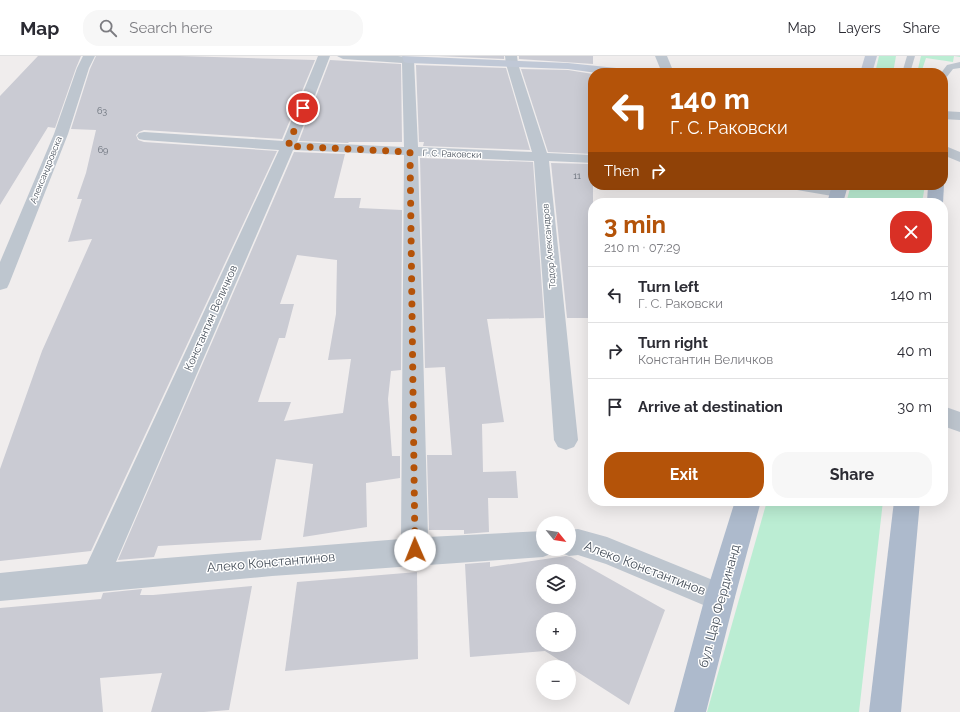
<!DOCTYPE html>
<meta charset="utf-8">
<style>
:root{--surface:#fff;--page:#f7f7f7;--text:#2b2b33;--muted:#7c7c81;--line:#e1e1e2;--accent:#b45309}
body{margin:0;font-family:Raleway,sans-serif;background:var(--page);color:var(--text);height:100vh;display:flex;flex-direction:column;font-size:15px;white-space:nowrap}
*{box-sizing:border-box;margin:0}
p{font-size:13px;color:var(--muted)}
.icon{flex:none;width:22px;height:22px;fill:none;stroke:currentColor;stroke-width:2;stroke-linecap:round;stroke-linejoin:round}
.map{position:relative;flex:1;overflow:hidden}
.sheet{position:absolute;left:588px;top:142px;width:360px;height:308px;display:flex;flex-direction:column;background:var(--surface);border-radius:16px;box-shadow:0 4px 16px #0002}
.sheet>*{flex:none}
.guide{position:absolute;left:588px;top:12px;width:360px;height:122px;border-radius:16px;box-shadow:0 4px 16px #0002;background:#b45309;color:#fff;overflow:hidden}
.needle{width:26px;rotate:120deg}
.buttons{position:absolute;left:536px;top:460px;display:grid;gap:8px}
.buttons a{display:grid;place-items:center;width:40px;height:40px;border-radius:50%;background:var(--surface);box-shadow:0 4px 16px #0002;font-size:20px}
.pin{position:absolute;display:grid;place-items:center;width:34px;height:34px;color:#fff;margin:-17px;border:2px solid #fff;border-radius:50%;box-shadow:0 1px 4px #0007}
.me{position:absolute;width:44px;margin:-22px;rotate:359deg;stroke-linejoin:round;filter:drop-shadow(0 0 3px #0008)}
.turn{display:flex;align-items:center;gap:14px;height:84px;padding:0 16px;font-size:18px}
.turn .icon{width:52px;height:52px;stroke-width:2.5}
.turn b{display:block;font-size:28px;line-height:34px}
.then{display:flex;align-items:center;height:38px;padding:0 16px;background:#0003;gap:8px;font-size:15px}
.round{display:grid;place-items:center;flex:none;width:42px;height:42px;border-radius:16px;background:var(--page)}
.headline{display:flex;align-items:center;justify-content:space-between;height:68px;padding:0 16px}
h1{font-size:24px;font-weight:700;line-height:30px;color:var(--accent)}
.primary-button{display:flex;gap:8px;margin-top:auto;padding:8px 16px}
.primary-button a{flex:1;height:46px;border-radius:16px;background:var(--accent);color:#fff;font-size:16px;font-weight:700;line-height:46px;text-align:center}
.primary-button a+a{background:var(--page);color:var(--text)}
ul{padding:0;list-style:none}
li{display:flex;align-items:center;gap:12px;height:56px;padding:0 16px;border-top:1px solid var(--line)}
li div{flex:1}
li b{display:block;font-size:15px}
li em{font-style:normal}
header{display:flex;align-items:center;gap:24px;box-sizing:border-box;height:56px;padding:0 20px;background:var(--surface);border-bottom:1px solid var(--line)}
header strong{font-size:19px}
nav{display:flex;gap:22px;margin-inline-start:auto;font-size:14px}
.search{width:280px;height:36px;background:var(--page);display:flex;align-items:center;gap:10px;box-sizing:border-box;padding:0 14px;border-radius:16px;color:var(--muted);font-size:15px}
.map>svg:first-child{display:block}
.green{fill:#bbedd3}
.building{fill:#cacbd3;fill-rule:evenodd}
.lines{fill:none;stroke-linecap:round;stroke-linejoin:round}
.lane{fill:#bec6cf;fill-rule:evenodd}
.street{fill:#bec6cf;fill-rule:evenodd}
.secondary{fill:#c0c8d6;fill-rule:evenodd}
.primary{fill:#adbacc;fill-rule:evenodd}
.route{stroke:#b45309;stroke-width:7;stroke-dasharray:0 12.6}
.labels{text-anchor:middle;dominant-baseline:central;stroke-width:3;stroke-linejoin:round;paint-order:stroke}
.number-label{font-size:9px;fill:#676e78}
.far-street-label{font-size:9px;fill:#464f5a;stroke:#fff}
.street-label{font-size:11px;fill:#464f5a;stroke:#fff}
.near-street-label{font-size:13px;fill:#464f5a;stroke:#fff}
</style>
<header>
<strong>Map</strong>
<div class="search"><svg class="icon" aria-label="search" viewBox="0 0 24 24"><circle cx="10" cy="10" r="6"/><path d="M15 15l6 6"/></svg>Search here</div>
<nav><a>Map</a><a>Layers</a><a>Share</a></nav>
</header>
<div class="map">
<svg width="960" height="656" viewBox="0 0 960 656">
<rect width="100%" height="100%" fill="#f0eded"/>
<g class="green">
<polygon points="879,0 896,0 893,17 875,17"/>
<polygon points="921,0 960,0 960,1 954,0 953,6 926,2 921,17 917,17"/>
<polygon points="851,129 925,129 922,147 846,147"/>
<polygon points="767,445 883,445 859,656 707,656"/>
</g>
<g class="building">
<polygon points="38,0 81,0 76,12 55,72 48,71 0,149 0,40"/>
<polygon points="96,0 180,0 315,4 282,83 144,74 139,76 136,79 138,84 144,86 277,95 91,495 0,505 0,413 42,295 92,183 68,186 82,143 77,143 86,117 96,74 71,73 90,13"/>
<polygon points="438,0 504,0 504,3"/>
<polygon points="519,0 593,0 593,8 519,3"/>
<polygon points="330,4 401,8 402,86 349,86 348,87 299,85"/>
<polygon points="416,9 506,12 530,94 423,90 424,86 419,86"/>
<polygon points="521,13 568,14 593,18 593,98 548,96"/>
<path d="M294,96L345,98L334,142H361L359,152L402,154L401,314L391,315L388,343L392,400H400V422L366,427L367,471L303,481L313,408L276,403L261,484L158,490L154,501L118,504ZM297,199L337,204L336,258L328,304L351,303L343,357L284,365L291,346H258L279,282H285L294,248H280Z"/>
<polygon points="420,102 533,106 544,262 487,263 504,366 482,368 483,416 516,415 518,442 488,442 489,476 464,478 464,474 429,474 427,399 452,399 445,311 425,312"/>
<polygon points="551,107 593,108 593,262 567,262"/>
<path d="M566,500L571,501L665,554L629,649L545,595L470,601L465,508L490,506V511ZM543,515H569V541H543ZM543,563H569V589H543Z"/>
<polygon points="417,516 418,603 285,615 297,526"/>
<polygon points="252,530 229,654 204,656 151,656 162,617 100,622 103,656 0,656 0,552 101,543 103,537 142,533 140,539 153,539"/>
</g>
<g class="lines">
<g class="lane">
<polygon points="907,0 915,0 910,17 902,17"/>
<polygon points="960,6 960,12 953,13 946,22 943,23 943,17 941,17 947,9"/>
</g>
<g class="street">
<polygon points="83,0 95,0 89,12 68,78 9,228 7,232 0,234 0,206 54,78 77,12"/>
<path d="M318,0H330L297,86L404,91L402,7L343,3L337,0H398L412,2L414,4L418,91L532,96L506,8L505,0H517L518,8L547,97L593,99V107L549,105L578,384L574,391L566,394L558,391L554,384L534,105L418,100L428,481L543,475V493H555L553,497L543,501L272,520L0,545V517L87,508L279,94L144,84L139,83L137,80L139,77L144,76L283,85ZM293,94L404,99L401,483L116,506Z"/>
<polygon points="655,0 667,0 674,17 662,17"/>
<polygon points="943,55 960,56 960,64 943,63"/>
<polygon points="943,89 960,96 960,106 943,99"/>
<polygon points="789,129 824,129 844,133 846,136 844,139 838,141 797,134 792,132"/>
<polygon points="943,350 960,356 960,376 943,370"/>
<polygon points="578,473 607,481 730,531 735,541 730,551 720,556 606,508 578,499 569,500 559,496 558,493 569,493 569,474"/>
</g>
<g class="secondary">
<polygon points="402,0 568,7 626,13 630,15 632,17 597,17 568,13 408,7 404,6"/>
<polygon points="865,0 877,0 872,17 860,17"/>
</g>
<g class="primary">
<polygon points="943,128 944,129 943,147 927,147 928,129"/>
<polygon points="832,129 848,129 843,147 827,147"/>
<polygon points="735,445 761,445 735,541 706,656 674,656 705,541"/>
<polygon points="894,445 920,445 901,656 869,656"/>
</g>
</g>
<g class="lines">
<polyline class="route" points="303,52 288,90 410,96 415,494"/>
</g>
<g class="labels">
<g class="number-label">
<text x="102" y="55">63</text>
<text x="103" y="94">69</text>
<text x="577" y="120">11</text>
</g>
<g class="far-street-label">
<text transform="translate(452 98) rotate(2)">Г. С. Раковски</text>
<text transform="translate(46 114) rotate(-68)">Александровска</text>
<text transform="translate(549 190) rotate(-95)">Тодор Александров</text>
</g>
<g class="street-label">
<text transform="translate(211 262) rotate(-66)">Константин Величков</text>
</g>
<g class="near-street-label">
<text transform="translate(271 506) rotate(-5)">Алеко Константинов</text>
<text transform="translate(645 512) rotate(21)">Алеко Константинов</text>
<text transform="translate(719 550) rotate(-75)">бул. Цар Фердинанд</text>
</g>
</g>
</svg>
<div class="buttons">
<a><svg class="needle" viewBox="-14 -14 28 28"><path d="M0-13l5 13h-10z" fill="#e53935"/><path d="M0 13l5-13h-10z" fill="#7c7c81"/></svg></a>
<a><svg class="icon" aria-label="layers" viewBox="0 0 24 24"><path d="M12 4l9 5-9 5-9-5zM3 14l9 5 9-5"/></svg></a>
<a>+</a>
<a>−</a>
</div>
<div class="pin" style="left:303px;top:52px;background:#d93025"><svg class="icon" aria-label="arrive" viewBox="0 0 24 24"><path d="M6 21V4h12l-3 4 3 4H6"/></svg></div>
<svg class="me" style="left:415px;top:494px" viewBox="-20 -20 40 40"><circle r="19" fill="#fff"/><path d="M0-13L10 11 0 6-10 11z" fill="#b45309"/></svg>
<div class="guide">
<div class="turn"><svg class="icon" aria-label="left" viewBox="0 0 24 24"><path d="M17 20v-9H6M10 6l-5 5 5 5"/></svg><div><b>140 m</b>Г. С. Раковски</div></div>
<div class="then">Then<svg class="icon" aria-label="right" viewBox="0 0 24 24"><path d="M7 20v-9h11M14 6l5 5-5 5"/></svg></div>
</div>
<section class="sheet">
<div class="headline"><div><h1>3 min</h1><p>210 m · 07:29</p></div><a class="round" style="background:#d93025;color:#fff"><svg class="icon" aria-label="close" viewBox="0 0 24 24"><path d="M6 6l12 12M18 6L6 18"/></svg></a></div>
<ul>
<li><svg class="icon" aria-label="left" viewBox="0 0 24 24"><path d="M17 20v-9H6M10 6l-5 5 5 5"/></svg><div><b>Turn left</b><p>Г. С. Раковски</p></div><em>140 m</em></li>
<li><svg class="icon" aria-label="right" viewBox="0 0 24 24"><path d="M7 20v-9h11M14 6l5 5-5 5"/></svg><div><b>Turn right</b><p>Константин Величков</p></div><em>40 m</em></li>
<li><svg class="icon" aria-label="arrive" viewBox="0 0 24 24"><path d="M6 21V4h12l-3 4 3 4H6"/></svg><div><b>Arrive at destination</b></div><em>30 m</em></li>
</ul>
<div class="primary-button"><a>Exit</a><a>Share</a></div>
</section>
</div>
